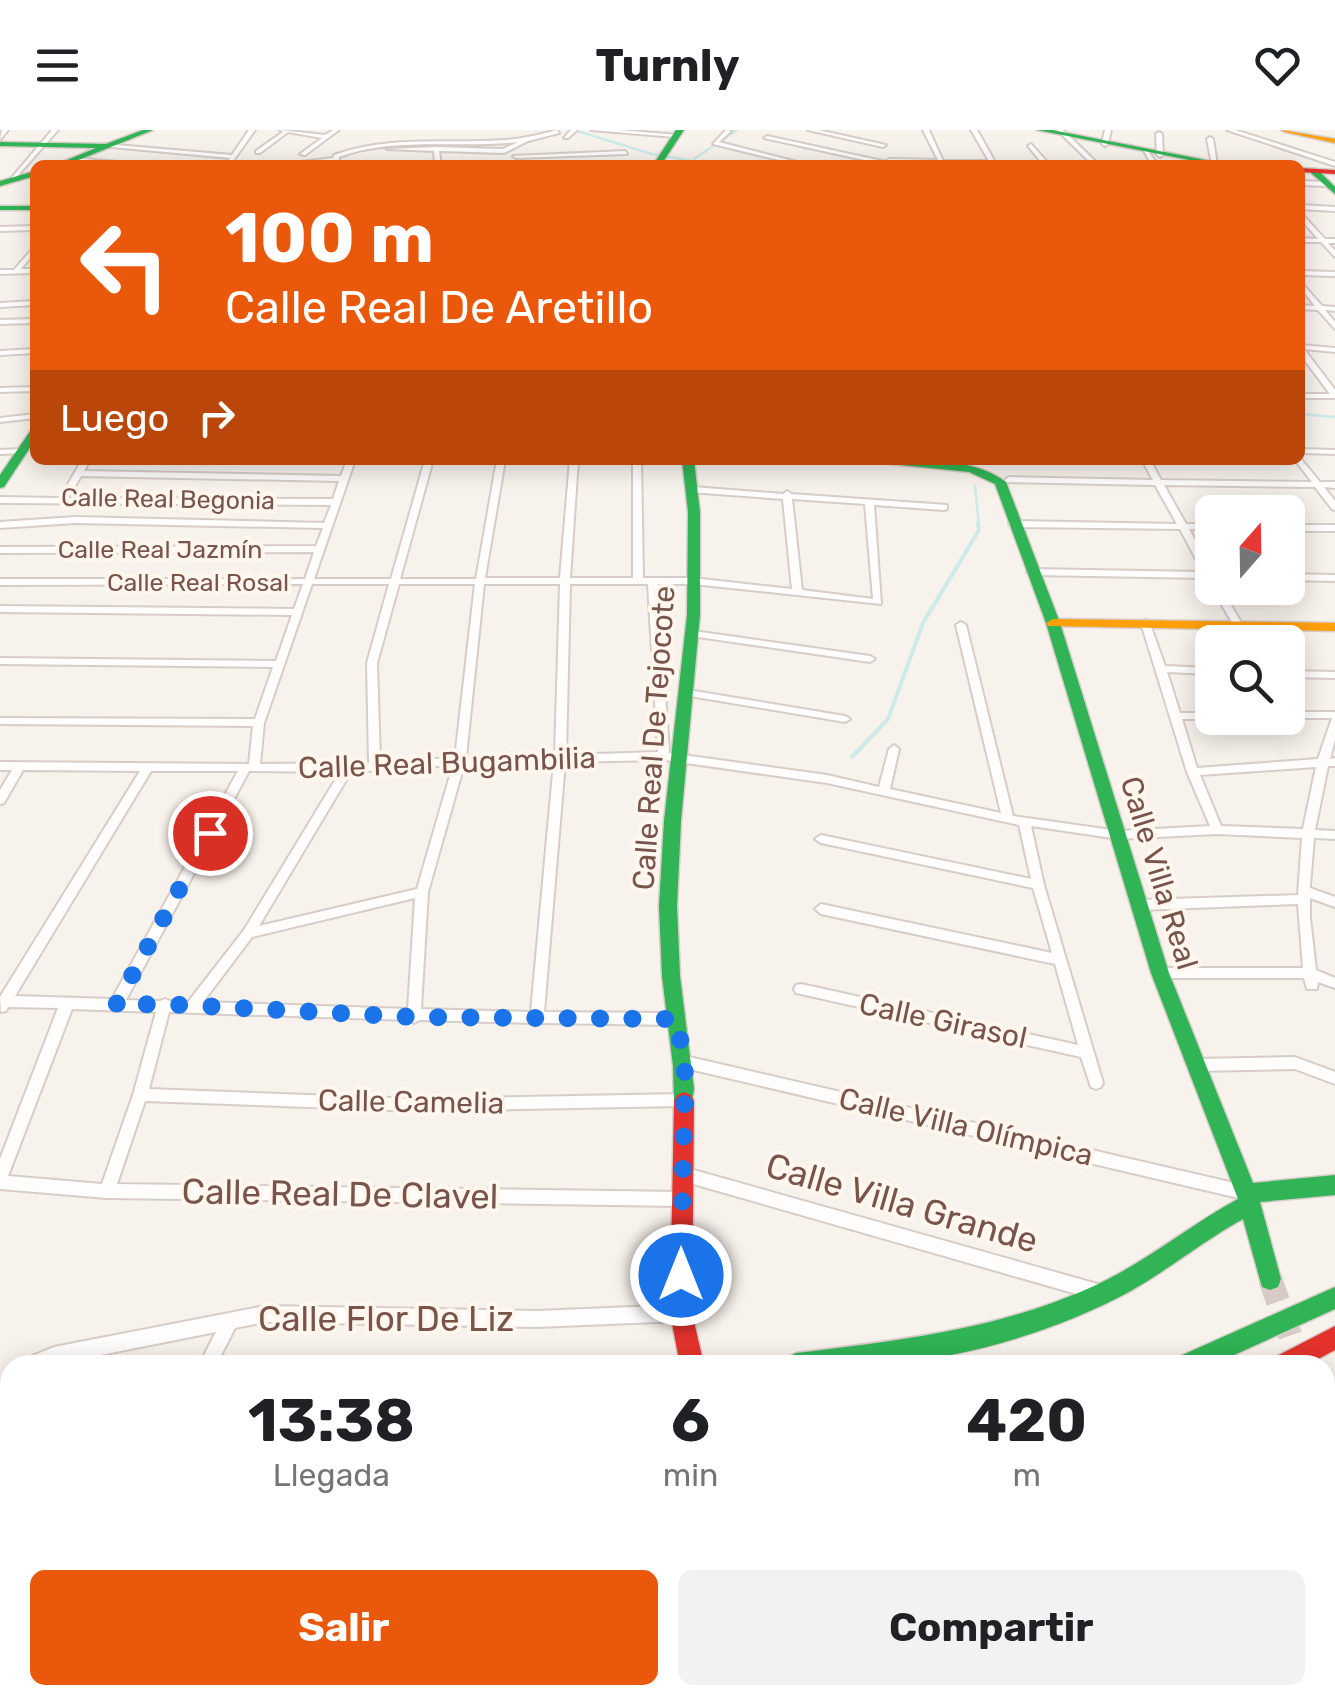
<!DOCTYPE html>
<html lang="es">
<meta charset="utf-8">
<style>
:root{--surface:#fff;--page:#f2f2f2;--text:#202124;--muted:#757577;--accent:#ea580c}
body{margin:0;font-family:Rubik,sans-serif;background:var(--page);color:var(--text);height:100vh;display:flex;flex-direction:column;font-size:38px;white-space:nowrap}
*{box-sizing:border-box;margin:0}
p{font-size:32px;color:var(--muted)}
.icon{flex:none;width:55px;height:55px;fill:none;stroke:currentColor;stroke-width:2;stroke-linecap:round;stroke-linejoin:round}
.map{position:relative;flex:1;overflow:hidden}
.sheet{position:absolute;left:0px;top:1225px;width:1335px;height:350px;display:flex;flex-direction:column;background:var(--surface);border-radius:30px 30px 0 0;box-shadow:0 5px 25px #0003}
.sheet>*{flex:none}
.banner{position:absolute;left:30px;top:30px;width:1275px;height:305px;border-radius:15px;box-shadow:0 5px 25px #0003;background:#ea580c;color:#fff;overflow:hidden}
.needle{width:65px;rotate:20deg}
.controls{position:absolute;left:1195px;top:365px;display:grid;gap:20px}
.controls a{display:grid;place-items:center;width:110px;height:110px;border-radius:15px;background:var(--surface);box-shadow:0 5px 25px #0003;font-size:50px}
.pin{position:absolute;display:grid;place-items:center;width:85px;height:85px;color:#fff;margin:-42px;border:5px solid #fff;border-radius:50%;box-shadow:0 2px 10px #0007}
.me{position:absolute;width:110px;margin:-55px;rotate:0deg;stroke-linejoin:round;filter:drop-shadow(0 0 8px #0008)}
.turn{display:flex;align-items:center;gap:35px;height:210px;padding:0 30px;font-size:45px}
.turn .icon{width:130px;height:130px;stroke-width:2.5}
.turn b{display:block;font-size:70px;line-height:85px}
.then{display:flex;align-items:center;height:95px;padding:0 30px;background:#0003;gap:20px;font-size:38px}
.eta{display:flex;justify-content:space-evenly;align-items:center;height:170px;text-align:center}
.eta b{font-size:60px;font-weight:700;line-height:70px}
.cta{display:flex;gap:20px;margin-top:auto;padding:20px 30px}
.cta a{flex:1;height:115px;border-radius:15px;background:var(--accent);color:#fff;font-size:40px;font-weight:700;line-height:115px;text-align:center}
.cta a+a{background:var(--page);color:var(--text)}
header{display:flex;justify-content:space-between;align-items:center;height:130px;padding:0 30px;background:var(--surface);font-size:45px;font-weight:700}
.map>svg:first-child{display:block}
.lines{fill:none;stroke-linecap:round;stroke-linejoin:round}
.stream-far1{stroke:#cdeae8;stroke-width:2.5}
.stream{stroke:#cdeae8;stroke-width:4}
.secondary-tunnel{stroke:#d8cac4;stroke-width:24;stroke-dasharray:24 12;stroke-linecap:butt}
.street-casing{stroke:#d7cdc8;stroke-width:4}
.fast-casing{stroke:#d8cdc8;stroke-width:3}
.slow-casing{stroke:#d8cdc8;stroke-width:3}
.jam-casing{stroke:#d8cdc8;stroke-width:3}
.street{fill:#fefdfc;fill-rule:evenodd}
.fast{fill:#30b455;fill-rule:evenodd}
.slow{fill:#ff9f0a;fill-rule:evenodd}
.jam{fill:#e5322d;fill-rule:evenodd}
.route{stroke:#1a73e8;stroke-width:18;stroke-dasharray:0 32.4}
.labels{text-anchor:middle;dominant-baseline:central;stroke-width:8;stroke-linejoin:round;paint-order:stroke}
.far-street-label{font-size:25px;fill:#78544a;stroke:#fff6ee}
.street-label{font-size:30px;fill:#78544a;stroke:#fff6ee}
.near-street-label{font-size:35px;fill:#78544a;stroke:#fff6ee}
</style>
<header><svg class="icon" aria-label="menu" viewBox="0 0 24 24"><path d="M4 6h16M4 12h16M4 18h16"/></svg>Turnly<svg class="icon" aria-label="heart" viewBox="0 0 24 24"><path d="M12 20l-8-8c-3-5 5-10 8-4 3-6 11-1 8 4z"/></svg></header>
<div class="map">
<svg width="1335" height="1575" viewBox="0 0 1335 1575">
<rect width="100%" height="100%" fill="#f8f2ec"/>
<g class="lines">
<g class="stream-far1">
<polyline points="574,0 652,24 716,35"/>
<polyline points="694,29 737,0"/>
<polyline points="1300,284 1335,287"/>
<polyline points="975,356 979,395"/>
</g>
<polyline class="stream" points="852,627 888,589 923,493 979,400 978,393"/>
<polyline class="secondary-tunnel" points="1270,1149 1301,1235"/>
<g class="street-casing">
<g id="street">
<polygon points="2,0 8,0 0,10"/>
<polygon points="52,0 58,0 13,51 9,51"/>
<polygon points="249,0 255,0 230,35 227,33 230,28 101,16 104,14 232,25"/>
<polygon points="280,0 325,5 333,0 339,0 305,25 300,24 322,8 288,2 260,23 256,23 256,21 283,2"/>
<path d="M557,0L559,3L528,11L504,23L439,21L441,35H435L434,21L387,19L436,17L503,19L518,12C458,19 396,6 339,27V35H333V32L276,35L333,28L334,25C389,5 447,14 504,10C522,9 539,5 557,0Z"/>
<polygon points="571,0 577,0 568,8 564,8"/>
<polygon points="591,0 619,0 678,5 675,7"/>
<polygon points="726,0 731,1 719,12 809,35 799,35 713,14"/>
<polygon points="808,0 818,0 886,15 883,17"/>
<polygon points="923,0 929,0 943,31 989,31 971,0 977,0 995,32 1042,33 1028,16 1031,14 1048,33 1082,35 891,33 892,35 887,35 764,8 767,6 887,32 889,29 938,30"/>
<polygon points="1057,0 1063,0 1099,35 1093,35"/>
<polygon points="1105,0 1111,0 1108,14 1105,16 1102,14"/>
<polygon points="1227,0 1235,0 1335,32 1335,36"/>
<polygon points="1159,2 1162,4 1163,25 1160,27 1157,25 1156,4"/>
<polygon points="1210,7 1213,9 1217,35 1212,34 1207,9"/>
<polygon points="625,21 627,24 516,28 513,26"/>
<polygon points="1144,21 1148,21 1158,35 1152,35"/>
<polygon points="73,28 129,33 132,35 71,31"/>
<polygon points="1203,31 1208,35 1202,35 1200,33"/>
<polygon points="1300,51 1327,52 1330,54 1327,56 1300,55"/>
<polygon points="1300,75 1335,77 1335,81 1300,79"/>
<polygon points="1300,82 1325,109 1335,109 1335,113 1328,113 1335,121 1335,127 1321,112 1300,112 1300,108 1318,109 1300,88"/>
<polygon points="35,96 35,100 0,101 0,97"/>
<polygon points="35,116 35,122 21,139 35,139 35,143 0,144 0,140 14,140"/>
<polygon points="1300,141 1335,142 1335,146 1300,145"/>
<polygon points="1300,151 1322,176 1335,177 1335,181 1325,180 1335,192 1335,199 1318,180 1300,179 1300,175 1315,176 1300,157"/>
<polygon points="35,171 35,175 0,177 0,173"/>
<polygon points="35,189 35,193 0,194 0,190"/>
<polygon points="1300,215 1335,218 1335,222 1304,219 1335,260 1335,268 1300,268 1300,264 1330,264 1300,224"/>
<polygon points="35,219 35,223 0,225 0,221"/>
<polygon points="35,257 35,261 0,262 0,258"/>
<polygon points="35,284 35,288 0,292 0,288"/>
<polygon points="21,319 25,321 24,323 0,324 0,320"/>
<polygon points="1300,319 1335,320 1335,324 1300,323"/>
<polygon points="1300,328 1320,352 1335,352 1335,358 1324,357 1335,371 1335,380 1332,379 1315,357 1164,355 1186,394 1212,394 1212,400 1189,399 1212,442 1212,453 1206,448 1032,445 1027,442 1032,439 1203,442 1180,399 1013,397 1009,394 1013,391 1177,394 1155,355 1006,352 1005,350 1009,347 1153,350 1142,330 1150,330 1161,350 1312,352 1295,330 1300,330"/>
<path d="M82,330H90L84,341L341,346L347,330H355L314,449H391L425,330H433L400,449H476L497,330H505L485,448H560L570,330H578L570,448H633V330H641L643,448H693L792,459L783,369L690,362L689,360L693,357L783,364L787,361L791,364L947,375V379L944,380L874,375L881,474L693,454H658L669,623L827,645L879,657L889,619L894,615L899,619L890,659L1001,683L956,495L961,492L966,495L1013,686L1119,701L1210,696L1187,642L1141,493L1146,490L1149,491L1165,536L1212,538V544L1167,542L1180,583H1212V588H1216L1212,589H1182L1197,638L1318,629L1332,588H1284H1288V582H1335V609L1330,629L1335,628V636H1328L1315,700L1335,701V709L1314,708L1310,755V758L1335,767V777L1310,768V788L1316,840L1335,848V858L1318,852L1317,859H1307L1304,848H1160L1155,847L1153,843L1155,839L1160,838H1303L1298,774L1139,780L1133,775L1139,770L1298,765L1302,708L1217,704L1119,709L1031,696L1044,755L1103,953L1101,957L1096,959L1091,957L1081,927L801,864L796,863L794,859L796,855L801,854L1078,915L1055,834L821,784L815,779L821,774L1052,823L1033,758L821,713L815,709L821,705L1031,749L1019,695L827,653L664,630L565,632L544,882L675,883L680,885L682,889L680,893L675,895L542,893L537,895L532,893L419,890L414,893L409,890L169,882L149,959L416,969L682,964L687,966L689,970L687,974L682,976L416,981L145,971L117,1054L681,1062L686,1064L689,1069L686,1074L681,1076L107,1068L0,1059V1029L58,878L8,877L6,881L1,882L0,867L140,641L23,640L4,673L0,674V660L12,640H0V632L249,634L253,596L0,594V588L255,589L273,537L0,534V528L276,531L292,485L0,482V476L294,479L303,454L0,455V449H305L314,422L0,423V417L316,416L323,398L75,393L0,398V392L75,387L324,393L331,375L0,373V367L60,368ZM81,346L339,351L333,369L68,368ZM792,369L865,374L873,469L802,460ZM312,454H389L367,533L369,633L260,634L264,593ZM399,454H475L455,628L380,632L377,533ZM484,454H560L555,625L466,627ZM570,454H648L658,622L566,625ZM554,632L531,882L421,879L428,762L464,635ZM453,635L417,759L259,796L351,642ZM1316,637L1303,699L1221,696L1200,645ZM151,641H238L112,869L15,866ZM249,641L340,642L244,800L188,872L170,871L165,869L160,871L126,870ZM415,768L408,879L203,872L252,807ZM72,879L156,882L133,965L102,1054L8,1046Z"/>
<rect x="1288" y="395" width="47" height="6"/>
<polygon points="1288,444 1335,445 1335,451 1288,450"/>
<polygon points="1212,458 1221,458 1242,494 1240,496 1234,496"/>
<polygon points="694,501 870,526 875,529 870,532 691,506 691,502"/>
<polygon points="1288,541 1335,542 1335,548 1288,547"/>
<polygon points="688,560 845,586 850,589 845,592 684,565 684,561"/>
<polygon points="685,926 1247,1056 1252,1058 1255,1063 1252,1068 1247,1070 685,938 680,936 678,932 680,928"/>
<polygon points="1295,927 1335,942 1335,954 1295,939 1196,941 1191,939 1189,935 1191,931 1196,929"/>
<polygon points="683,1037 1101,1155 1107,1157 1109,1163 1107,1169 1101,1171 683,1051 678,1049 676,1044 678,1039"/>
<polygon points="681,1175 687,1177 689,1183 687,1189 681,1191 537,1197 265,1192 235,1198 216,1235 199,1235 216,1202 50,1235 23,1235 25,1229 54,1217 265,1176 537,1181"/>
<path d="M10,1246C10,1258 13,1272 0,1278C0,1265 0,1251 10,1246Z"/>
<polygon points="1325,1403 1335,1406 1335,1424 1325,1421"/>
<polygon points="1325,1524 1335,1527 1335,1547 1325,1544"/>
<polygon points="308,1565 370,1565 367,1572 359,1575 298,1575 301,1568"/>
<rect x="503" y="1565" width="20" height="10"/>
<rect x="681" y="1565" width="20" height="10"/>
</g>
</g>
<g class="fast-casing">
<g id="fast">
<polygon points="143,0 153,0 66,35 55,35 96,18 0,16 0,12 106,14"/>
<polygon points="676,0 684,0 661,35 653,35"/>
<polygon points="1037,0 1052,0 1231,35 1215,35"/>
<polygon points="1311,39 1317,39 1335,57 1335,64 1311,43"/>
<polygon points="35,41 35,46 0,56 0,51"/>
<rect x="0" y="76" width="35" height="4"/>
<polygon points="35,299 35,310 4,357 0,358 0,345 31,300"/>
<polygon points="682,330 694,330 700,382 700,485 681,691 677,776 680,846 694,959 691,977 684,980 677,977 674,971 673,936 662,846 659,776 664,691 687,485 688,382"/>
<path d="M875,330C918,330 970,326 1006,352L1060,493L1169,843L1253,1053L1335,1045V1065L1260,1072L1281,1149L1278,1157L1270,1160L1262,1157L1243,1089C1203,1111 1167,1141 1127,1163C1054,1202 966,1227 884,1235C852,1238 817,1235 784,1235L788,1227L796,1223C896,1211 1001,1199 1094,1156C1145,1133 1188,1096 1238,1069L1151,843L1046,493L995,354L969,342L881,333Z"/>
<polygon points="1335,1157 1335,1179 1212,1235 1174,1235 1178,1227"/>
<polygon points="10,1351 10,1377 0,1379 0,1353"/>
<polygon points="10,1482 10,1508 0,1509 0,1483"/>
<polygon points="977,1565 1005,1565 1001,1575 973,1575"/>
</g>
</g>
<g class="slow-casing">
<g id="slow">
<polygon points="1281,0 1335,9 1335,13 1285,2"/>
<polygon points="1053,489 1335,493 1335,501 1048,496 1046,493"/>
</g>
</g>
<g class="jam-casing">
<g id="jam">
<polygon points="1300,38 1335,40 1335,44 1300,42"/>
<polygon points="684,962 691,965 694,971 692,1183 704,1235 680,1235 670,1183 674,971 677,965"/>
<polygon points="1335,1196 1335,1220 1307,1235 1271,1235 1275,1227"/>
<polygon points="1325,1288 1335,1295 1335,1340 1325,1334"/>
<polygon points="10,1520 10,1548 0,1550 0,1522"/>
</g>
</g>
<use href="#street" class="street"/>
<use href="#fast" class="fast"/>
<use href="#slow" class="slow"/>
<use href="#jam" class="jam"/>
</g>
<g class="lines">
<polyline class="route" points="210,703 116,875 164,874 414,887 676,889 685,932 681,1145"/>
</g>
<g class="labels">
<g class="far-street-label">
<text transform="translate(168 369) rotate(1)">Calle Real Begonia</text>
<text x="160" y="419">Calle Real Jazmín</text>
<text x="198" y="452">Calle Real Rosal</text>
</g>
<g class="street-label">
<text transform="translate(654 608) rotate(-86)">Calle Real De Tejocote</text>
<text transform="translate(447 633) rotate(-2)">Calle Real Bugambilia</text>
<text transform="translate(1159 743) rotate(73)">Calle Villa Real</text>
<text transform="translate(943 891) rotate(12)">Calle Girasol</text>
<text transform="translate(411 972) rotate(1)">Calle Camelia</text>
<text transform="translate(966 997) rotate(13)">Calle Villa Olímpica</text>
</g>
<g class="near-street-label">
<text transform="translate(340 1064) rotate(1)">Calle Real De Clavel</text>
<text transform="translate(902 1073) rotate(16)">Calle Villa Grande</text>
<text x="386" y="1189">Calle Flor De Liz</text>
</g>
</g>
</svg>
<div class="controls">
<a><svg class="needle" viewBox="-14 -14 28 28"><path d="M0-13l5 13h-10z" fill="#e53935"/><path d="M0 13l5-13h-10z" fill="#757577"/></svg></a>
<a><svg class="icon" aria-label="search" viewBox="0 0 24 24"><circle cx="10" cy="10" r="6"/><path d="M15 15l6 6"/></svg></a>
</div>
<div class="pin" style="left:210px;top:703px;background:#d93025"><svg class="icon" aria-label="arrive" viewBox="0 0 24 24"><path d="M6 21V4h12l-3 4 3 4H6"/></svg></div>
<svg class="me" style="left:681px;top:1145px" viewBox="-20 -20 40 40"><circle r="17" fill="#1a73e8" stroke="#fff" stroke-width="3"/><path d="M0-11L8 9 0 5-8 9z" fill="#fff"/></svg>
<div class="banner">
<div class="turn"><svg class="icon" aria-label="left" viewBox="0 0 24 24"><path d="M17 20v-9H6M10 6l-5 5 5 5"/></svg><div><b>100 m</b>Calle Real De Aretillo</div></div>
<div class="then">Luego<svg class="icon" aria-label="right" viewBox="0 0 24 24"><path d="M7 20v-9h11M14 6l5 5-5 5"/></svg></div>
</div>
<section class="sheet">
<div class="eta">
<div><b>13:38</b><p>Llegada</p></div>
<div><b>6</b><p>min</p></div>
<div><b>420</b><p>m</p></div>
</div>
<div class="cta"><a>Salir</a><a>Compartir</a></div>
</section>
</div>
